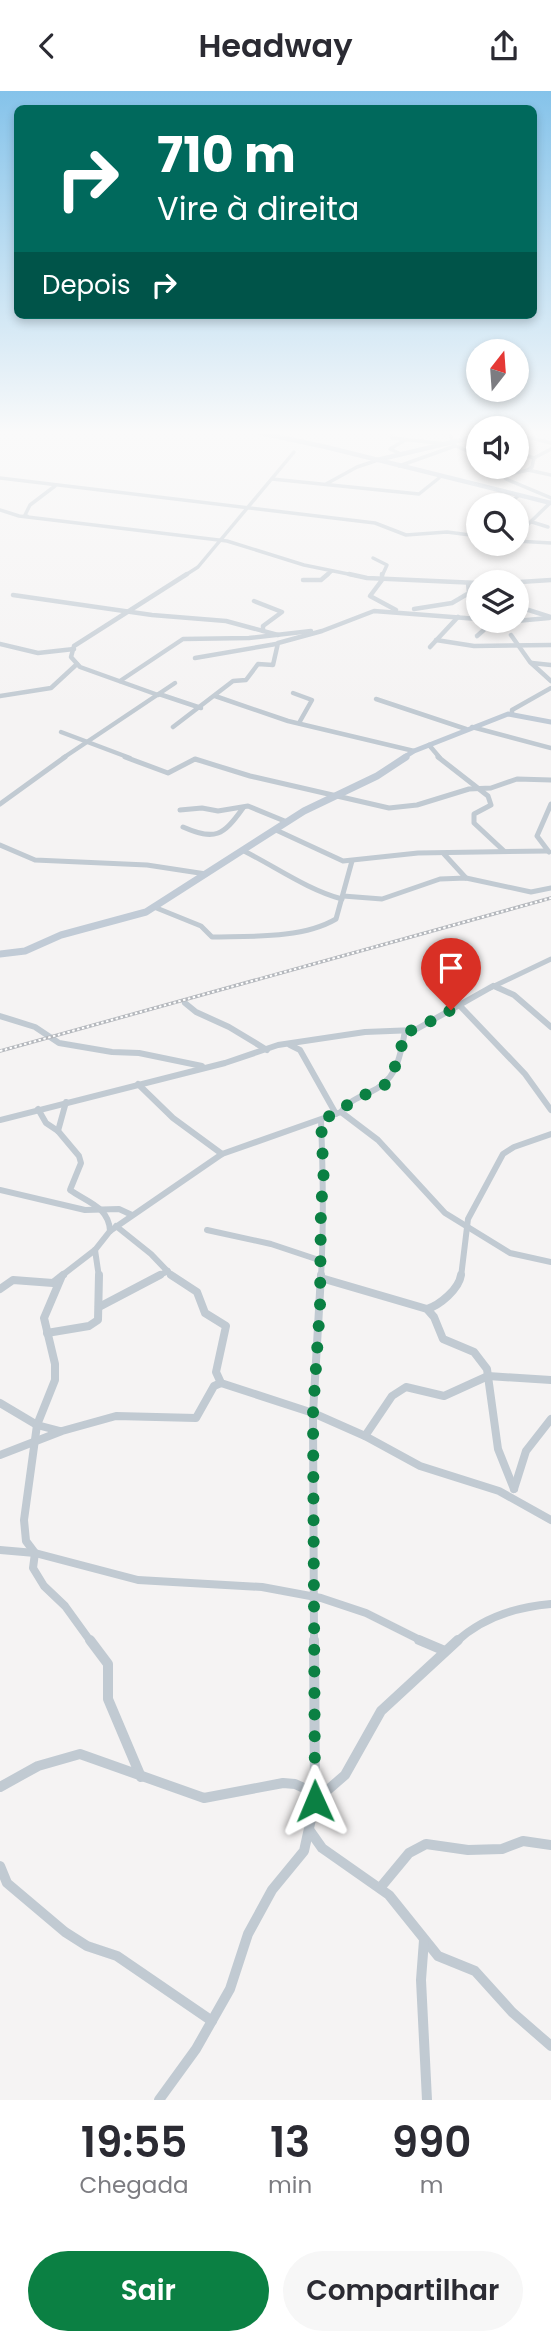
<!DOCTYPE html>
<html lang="pt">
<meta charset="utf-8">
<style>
:root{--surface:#fff;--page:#f7f7f7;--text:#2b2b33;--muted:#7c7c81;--accent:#0b8043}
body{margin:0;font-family:Poppins,sans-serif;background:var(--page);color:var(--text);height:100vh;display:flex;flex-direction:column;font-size:26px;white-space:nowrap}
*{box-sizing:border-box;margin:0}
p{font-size:23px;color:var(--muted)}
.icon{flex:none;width:38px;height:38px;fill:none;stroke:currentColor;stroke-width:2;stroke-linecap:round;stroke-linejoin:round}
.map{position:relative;height:2009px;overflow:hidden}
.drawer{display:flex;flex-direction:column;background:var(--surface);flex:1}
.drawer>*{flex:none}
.guide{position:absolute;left:14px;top:14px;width:523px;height:214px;border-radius:10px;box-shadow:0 4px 10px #0003;background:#00695c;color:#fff;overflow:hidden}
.needle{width:46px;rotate:17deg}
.tools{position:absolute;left:466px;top:248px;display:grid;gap:14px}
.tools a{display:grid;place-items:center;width:63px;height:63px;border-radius:50%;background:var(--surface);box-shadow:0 4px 10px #0003;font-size:35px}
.pin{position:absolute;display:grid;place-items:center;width:60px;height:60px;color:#fff;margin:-72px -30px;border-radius:50% 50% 50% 0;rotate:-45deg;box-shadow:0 0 7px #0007}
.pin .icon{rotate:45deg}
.me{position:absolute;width:77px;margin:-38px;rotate:359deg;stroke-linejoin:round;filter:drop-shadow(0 0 5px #0008)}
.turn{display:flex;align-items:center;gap:24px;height:147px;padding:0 28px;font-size:32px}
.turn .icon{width:91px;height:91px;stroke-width:2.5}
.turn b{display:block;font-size:49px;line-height:60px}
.then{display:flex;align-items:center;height:66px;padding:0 28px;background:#0003;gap:14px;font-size:26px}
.eta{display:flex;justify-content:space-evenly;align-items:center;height:119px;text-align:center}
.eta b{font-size:42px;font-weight:600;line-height:49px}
.action{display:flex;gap:14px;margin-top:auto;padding:14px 28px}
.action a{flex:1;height:80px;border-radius:42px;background:var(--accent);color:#fff;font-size:28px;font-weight:600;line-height:80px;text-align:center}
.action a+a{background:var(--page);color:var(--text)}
header{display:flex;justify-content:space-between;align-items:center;height:91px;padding:0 28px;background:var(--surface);font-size:32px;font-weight:600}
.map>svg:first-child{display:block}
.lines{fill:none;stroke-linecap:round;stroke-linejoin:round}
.street-far5{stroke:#c1cad2;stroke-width:3.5}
.street-far4{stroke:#c1cad2;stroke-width:4.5}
.street-far3{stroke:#c1cad2;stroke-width:5}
.street-far2{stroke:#c1cad2;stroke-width:6}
.street-far1{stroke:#c1cad2;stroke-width:8}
.street{stroke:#c1cad2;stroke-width:10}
.secondary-far2{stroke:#c1cbd6;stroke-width:4.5}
.secondary-far1{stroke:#c1cbd6;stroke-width:5}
.secondary{stroke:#c1cbd6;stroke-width:7}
.rail-casing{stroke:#b5b8bd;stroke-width:3.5}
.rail{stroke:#fff;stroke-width:2;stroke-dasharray:2.5;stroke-linecap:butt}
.route{stroke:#0b8043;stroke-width:12;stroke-dasharray:0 21.6}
</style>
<header><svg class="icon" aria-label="back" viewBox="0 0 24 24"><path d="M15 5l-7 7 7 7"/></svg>Headway<svg class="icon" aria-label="share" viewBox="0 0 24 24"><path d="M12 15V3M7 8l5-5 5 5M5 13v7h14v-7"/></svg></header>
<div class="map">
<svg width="551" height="2009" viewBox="0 0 551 2009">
<rect width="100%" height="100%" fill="#f5f3f3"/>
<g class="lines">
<g class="street-far5">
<polyline points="392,340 392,347 446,353"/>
<polyline points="449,340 454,354 478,365"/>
<polyline points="516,343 551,352"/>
<polyline points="516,361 534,367"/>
<polyline points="401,363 390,358 405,349"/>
<polyline points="399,375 455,355"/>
<polyline points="492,376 506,388 551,407"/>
<polyline points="528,379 532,376 534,367 551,358"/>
<polyline points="502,385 528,379 551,384"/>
<polyline points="0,387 375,432 406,444 447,441 478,445"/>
<polyline points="272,388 419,403 439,387"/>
<polyline points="326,393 357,376 375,370"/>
<polyline points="506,415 518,405"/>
<polyline points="0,419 19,425 227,450 304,474 358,485"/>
<polyline points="27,425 25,424 30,414 55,395"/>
<polyline points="532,431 548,436"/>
<polyline points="516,445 551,411"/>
<polyline points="516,450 551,452"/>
<polyline points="373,467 387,474 382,485"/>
<polyline points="184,485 198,476 294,361"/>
<polyline points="326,485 332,480"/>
</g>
<g class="street-far4">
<polyline points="349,483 367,487 478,492"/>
<polyline points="382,483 382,489 370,505 396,519"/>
<polyline points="303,489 321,489 328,483"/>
<polyline points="505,492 551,489"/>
<polyline points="13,504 152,524 226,530 278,544"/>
<polyline points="467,504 478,508"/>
<polyline points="254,510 282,521 263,535 263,540"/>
<polyline points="516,515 551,526"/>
<polyline points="414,518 452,512 469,502 468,492"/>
<polyline points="491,530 514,530"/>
<polyline points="516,530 549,527"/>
<polyline points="511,544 530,571 551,590"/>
<polyline points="477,545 494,530"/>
<polyline points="436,549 474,555 551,554"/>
<polyline points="0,553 38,562 74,558"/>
<polyline points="430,556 458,526"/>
<polyline points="195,567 276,553"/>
<polyline points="532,572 551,574"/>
<polyline points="120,590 183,548 249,547 311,540"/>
<polyline points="293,602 312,609 299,632"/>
<polyline points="159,603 201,617"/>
<polyline points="158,604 80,576 71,566 74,555 187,483"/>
<polyline points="0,605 51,597 77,573"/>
<polyline points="215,605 288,630 414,660"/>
<polyline points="376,608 466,638"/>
<polyline points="512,623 512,619 551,597"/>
<polyline points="173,636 233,590 246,589 258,573 273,574 278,552 322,540 374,520 478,528"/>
<polyline points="472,636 551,657"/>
<polyline points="61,641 130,667"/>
<polyline points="429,654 440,667"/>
<polyline points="63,667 175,592"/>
</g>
<g class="street-far3">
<polyline points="125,666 168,682 195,668 250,685 389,717 417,714 469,698 491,697 517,688 551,689"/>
<polyline points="438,666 488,705 491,714 474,723 474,732 504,760"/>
<polyline points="0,713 65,666"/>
<polyline points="180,719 202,717 218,720 248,715 287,731"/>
<path d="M183,736C215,750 223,745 243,717"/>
<polyline points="276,739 343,770 418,762 548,760"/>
<polyline points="0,754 35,769 147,774 206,783"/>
<path d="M244,760C276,776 308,799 342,808"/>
<polyline points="549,761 537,745 551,713"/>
<polyline points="444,763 466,787"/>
<polyline points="343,805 382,808 440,788 466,787 531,801 551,797"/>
<path d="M154,816L201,835L212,846C250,845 302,848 336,828L352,770"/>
<polyline points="425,874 442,897"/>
<polyline points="494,895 498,897"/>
<polyline points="490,897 551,868"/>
</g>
<g class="street-far2">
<polyline points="441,895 525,983 551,1019"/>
<polyline points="494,895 514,904 551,936"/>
<polyline points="185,912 196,921 229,936 267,959"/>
<polyline points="0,925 35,936 59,952 112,961 139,962 202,975"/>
<polyline points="290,954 300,959 336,1023"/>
<polyline points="138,993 173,1027 222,1063"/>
<path d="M38,1018L46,1032L58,1040L79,1065L81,1072L70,1099C87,1111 109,1116 110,1140"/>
<polyline points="341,1021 378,1049 445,1122 510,1162 551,1171"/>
<polyline points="0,1029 225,972 278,954 365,941 415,939 493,895"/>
<path d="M321,1029C323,1081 324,1134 321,1186"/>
<polyline points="58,1040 66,1011"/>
<polyline points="0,1099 85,1119 119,1118 132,1124"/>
<polyline points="116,1135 151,1163 173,1186"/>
<polyline points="207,1139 271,1153 322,1170"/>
<polyline points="95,1159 99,1186"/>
<path d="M60,1186L95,1159L110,1140L222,1063L341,1021C348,1011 357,1007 368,1002C396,991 400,968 405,940"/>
<polyline points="156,1186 168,1180"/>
<polyline points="461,1186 468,1128 503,1063 514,1056 551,1043"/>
</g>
<g class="street-far1">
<polyline points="171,1184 197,1201 205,1222 226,1235 216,1281 221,1292 313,1322 365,1345 420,1375 499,1400 551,1429"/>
<polyline points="61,1187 44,1227 55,1273 55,1289 37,1334 24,1429 26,1450 35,1462 33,1477 44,1495 65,1515 91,1551"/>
<polyline points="321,1187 427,1218 434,1226 443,1248 474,1261 487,1278 498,1358 514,1398"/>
<polyline points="0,1198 13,1189 53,1192 63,1184"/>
<polyline points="99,1216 160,1184"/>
<path d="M427,1218C440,1214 459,1198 461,1184"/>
<polyline points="47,1242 89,1235 98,1229 99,1184"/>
<polyline points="0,1312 37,1334 60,1340"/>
<polyline points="365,1345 392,1305 406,1296 444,1305 488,1285 551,1289"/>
<polyline points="0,1364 62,1340 116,1325 196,1327 214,1295 221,1292"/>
<polyline points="514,1398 526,1360 551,1328"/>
<polyline points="0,1459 35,1462 138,1489 262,1496 321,1507 366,1522 424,1551"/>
<polyline points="314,1551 313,1322 321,1184"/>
<path d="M456,1551C482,1527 516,1516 551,1513"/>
</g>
<g class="street">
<polyline points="90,1549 108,1573 108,1608 141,1686"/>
<polyline points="419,1549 445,1560"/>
<polyline points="0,1696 38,1675 80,1663 204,1707 283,1692 295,1693 315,1702"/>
<polyline points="315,1710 345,1684 381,1620 458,1549"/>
<polyline points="310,1740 322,1757 389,1804 438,1865 475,1880 512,1921 551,1955"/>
<polyline points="0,1775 7,1792 65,1841 87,1855 117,1865 212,1930"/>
<polyline points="380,1797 409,1762 426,1753 468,1759 502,1758 523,1750 551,1754"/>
<polyline points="424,1849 421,1889 427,2009"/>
<polyline points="159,2009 196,1958 230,1898 248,1843 272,1799 304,1760 315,1710 314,1549"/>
</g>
<g class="secondary-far2">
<polyline points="251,340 326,356 551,412"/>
<polyline points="377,369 478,345"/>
</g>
<polyline class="secondary-far1" points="403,667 414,660 508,623 551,631"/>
<polyline class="secondary" points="0,863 25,860 61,844 146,821 304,720 377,685 406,666"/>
<g class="rail-casing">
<polyline id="rail" points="0,960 551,807"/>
</g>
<use href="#rail" class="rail"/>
</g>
<linearGradient id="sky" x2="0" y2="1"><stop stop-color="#85c3ea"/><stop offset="0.55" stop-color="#fafafa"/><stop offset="1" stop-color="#fafafa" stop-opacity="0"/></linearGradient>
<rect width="551" height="621" fill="url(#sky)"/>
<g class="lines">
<polyline class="route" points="315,1710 313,1322 320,1215 321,1110 324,1095 321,1028 341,1021 349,1012 388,992 399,966 405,940 415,939 451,919"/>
</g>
</svg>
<div class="tools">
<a><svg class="needle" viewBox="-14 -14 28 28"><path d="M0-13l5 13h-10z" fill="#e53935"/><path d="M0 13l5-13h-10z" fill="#7c7c81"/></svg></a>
<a><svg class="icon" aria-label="sound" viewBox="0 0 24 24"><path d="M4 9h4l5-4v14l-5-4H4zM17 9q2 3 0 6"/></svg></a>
<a><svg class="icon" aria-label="search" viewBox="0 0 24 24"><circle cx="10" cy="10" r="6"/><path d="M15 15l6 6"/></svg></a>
<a><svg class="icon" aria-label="layers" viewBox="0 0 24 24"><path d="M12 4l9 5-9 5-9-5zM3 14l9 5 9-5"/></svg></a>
</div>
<div class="pin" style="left:451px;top:919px;background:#d93025"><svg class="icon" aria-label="arrive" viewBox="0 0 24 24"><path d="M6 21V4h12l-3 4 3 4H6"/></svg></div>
<svg class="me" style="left:315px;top:1710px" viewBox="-20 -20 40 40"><path d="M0-17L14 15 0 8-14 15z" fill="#0b8043" stroke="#fff" stroke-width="4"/></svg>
<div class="guide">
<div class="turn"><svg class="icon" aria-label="right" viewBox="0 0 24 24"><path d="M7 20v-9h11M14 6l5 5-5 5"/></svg><div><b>710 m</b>Vire à direita</div></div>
<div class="then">Depois<svg class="icon" aria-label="right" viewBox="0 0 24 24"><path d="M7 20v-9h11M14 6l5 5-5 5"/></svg></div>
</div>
</div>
<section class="drawer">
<div class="eta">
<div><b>19:55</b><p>Chegada</p></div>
<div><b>13</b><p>min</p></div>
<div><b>990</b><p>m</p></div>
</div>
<div class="action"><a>Sair</a><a>Compartilhar</a></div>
</section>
